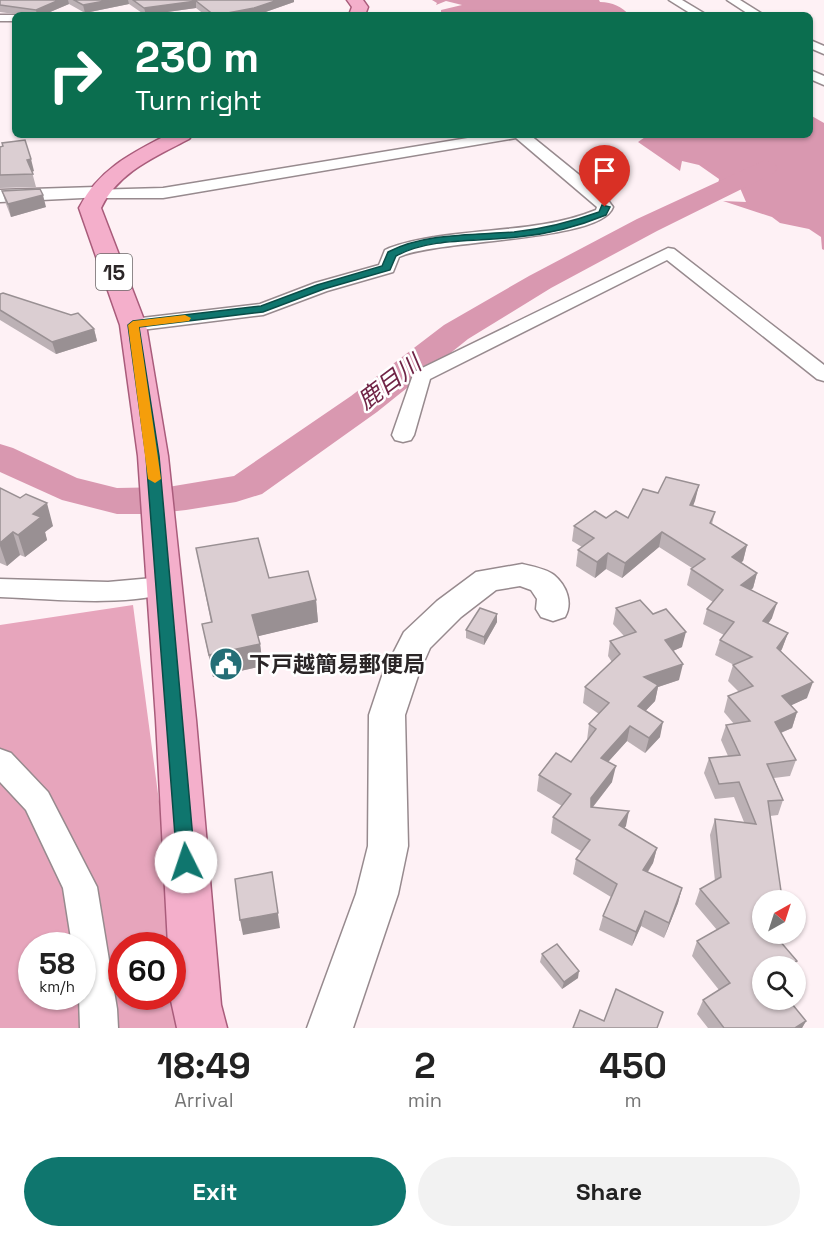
<!DOCTYPE html>
<meta charset="utf-8">
<style>
:root{--surface:#fff;--page:#f2f2f2;--text:#222;--muted:#767676;--accent:#0f766e}
body{margin:0;font-family:"Space Grotesk","Noto Sans JP",sans-serif;background:var(--page);color:var(--text);height:100vh;display:flex;flex-direction:column;font-size:22px;white-space:nowrap}
*{box-sizing:border-box;margin:0}
p{font-size:20px;color:var(--muted)}
.icon{flex:none;width:33px;height:33px;fill:none;stroke:currentColor;stroke-width:2;stroke-linecap:round;stroke-linejoin:round}
.map{position:relative;height:1028px;overflow:hidden}
.side{display:flex;flex-direction:column;background:var(--surface);flex:1}
.side>*{flex:none}
.guide{position:absolute;left:12px;top:12px;width:801px;height:126px;border-radius:9px;box-shadow:0 2px 4px #0004;background:#0b6e4f;color:#fff;overflow:hidden}
.needle{width:39px;rotate:39deg}
.tools{position:absolute;left:752px;top:890px;display:grid;gap:12px}
.tools a{display:grid;place-items:center;width:54px;height:54px;border-radius:50%;background:var(--surface);box-shadow:0 2px 4px #0004;font-size:30px}
.speed{position:absolute;left:18px;top:932px;display:flex;gap:12px;font-size:30px;font-weight:700;text-align:center}
.speed>*{display:grid;place-content:center;width:78px;height:78px;border-radius:50%;background:var(--surface);box-shadow:0 2px 4px #0004;line-height:1}
.speed small{font-size:15px;font-weight:400}
.speed .limit{border:9px solid #d22;background:#fff;color:#111}
.pin{position:absolute;display:grid;place-items:center;width:51px;height:51px;color:#fff;margin:-62px -26px;border-radius:50% 50% 50% 0;rotate:-45deg;box-shadow:0 0 6px #0007}
.pin .icon{rotate:45deg}
.me{position:absolute;width:66px;margin:-33px;rotate:356deg;stroke-linejoin:round;filter:drop-shadow(0 0 4px #0008)}
.turn{display:flex;align-items:center;gap:21px;height:126px;padding:0 24px;font-size:27px}
.turn .icon{width:78px;height:78px;stroke-width:2.5}
.turn b{display:block;font-size:42px;line-height:51px}
.eta{display:flex;justify-content:space-evenly;align-items:center;height:102px;text-align:center}
.eta b{font-size:36px;font-weight:600;line-height:42px}
.button{display:flex;gap:12px;margin-top:auto;padding:12px 24px}
.button a{flex:1;height:69px;border-radius:36px;background:var(--accent);color:#fff;font-size:24px;font-weight:600;line-height:69px;text-align:center}
.button a+a{background:var(--page);color:var(--text)}
.map>svg:first-child{display:block}
.forest{fill:#e7a5bc;fill-rule:evenodd}
.water{fill:#d998b0}
.lines{fill:none;stroke-linecap:round;stroke-linejoin:round}
.river{fill:#d998b0;fill-rule:evenodd}
.minor-casing{stroke:#978a8e;stroke-width:3}
.tertiary-casing{stroke:#978a8e;stroke-width:3}
.primary-casing{stroke:#a95c7b;stroke-width:3}
.minor{fill:#fff;fill-rule:evenodd}
.tertiary{fill:#fff;fill-rule:evenodd}
.primary{fill:#f4afcb;fill-rule:evenodd}
.wall{fill:#bcb1b5}
.shaded-wall{fill:#999093}
.building{fill:#dbced2;stroke:#999093;stroke-width:1.5}
.route{fill:#0f766e;stroke:#0a4d48;stroke-width:1.5}
.slow{fill:#f59e0b}
.labels{text-anchor:middle;dominant-baseline:central;stroke-width:5;stroke-linejoin:round;paint-order:stroke}
.shield{fill:#fff;stroke:#6b6768;stroke-width:1.5}
.shield-label{font-size:21px;font-weight:bold;fill:#2b2627}
.poi-label{font-size:22px;font-weight:bold;fill:#2b2627;stroke:#fff;text-anchor:start}
.water-label{font-size:24px;font-style:italic;fill:#712547;stroke:#fff}
</style>
<div class="map">
<svg width="824" height="1028" viewBox="0 0 824 1028">
<rect width="100%" height="100%" fill="#fef1f5"/>
<path class="forest" d="M133,605L189,1028H0V625ZM32,945H82V996H32ZM122,945H172V996H122Z"/>
<g class="water">
<path d="M432,0H599L600,2C613,2 621,7 630,15H441V10L462,5L446,1L436,5L437,3Z"/>
<polygon points="810,115 824,123 824,250 822,249 821,237 809,229 780,223 772,217 723,201 746,202 740,188 718,185 719,179 699,165 682,161 680,171 638,142 648,135 810,135"/>
</g>
<g class="lines">
<polygon class="river" points="765,160 774,163 778,168 774,173 657,231 551,288 468,339 377,412 262,494 236,502 186,510 150,514 117,514 62,500 0,472 0,444 13,448 77,478 117,488 168,487 234,476 351,396 444,325 529,276 637,219"/>
<g class="minor-casing">
<g id="minor">
<polygon points="669,0 682,0 707,15 693,15"/>
<polygon points="727,0 740,0 764,15 750,15"/>
<polygon points="0,15 17,15 15,21 0,21"/>
<polygon points="810,40 824,46 824,54 810,48"/>
<polygon points="810,70 824,76 824,85 810,79"/>
<path d="M486,135H530L604,195L613,207C602,242 437,239 399,257L393,272L327,291L263,315L133,331L126,329L123,325L126,321L133,319L260,304L315,283L379,265L385,250C400,243 418,240 435,237C489,228 544,231 596,210L597,207L516,138L163,198H96L88,193L90,190L163,188Z"/>
<polygon points="668,248 674,249 824,365 824,381 817,379 667,260 430,379 414,435 411,440 403,442 395,440 392,435 414,372"/>
<path d="M164,577L173,580L177,586L173,592C123,607 52,599 0,597V579L108,582Z"/>
<polygon points="0,749 11,753 48,792 97,887 117,1009 118,1028 80,1028 79,996 82,996 82,945 72,945 63,888 26,810 0,782"/>
</g>
</g>
<g class="tertiary-casing">
<g id="tertiary">
<polygon points="96,187 103,189 106,193 103,197 0,202 0,190"/>
<path d="M522,564C531,566 547,569 554,575C567,586 573,603 565,617L553,621L541,617L536,609L537,599L531,590L520,586L496,590L461,617L430,648L419,673L405,715L408,846L398,894L353,1028H307L356,894L368,846L369,715L383,673L404,632L437,601L476,572Z"/>
</g>
</g>
<g class="primary-casing">
<g id="primary">
<polygon points="347,0 363,0 368,7 365,15 349,15 352,7"/>
<path d="M167,135H192L189,139C155,157 118,172 101,208L146,325L168,456L196,720L221,1005L227,1028H177L170,996H172V945H168L156,720L138,456L120,325L79,208C98,170 130,154 167,135Z"/>
</g>
</g>
<use href="#minor" class="minor"/>
<use href="#tertiary" class="tertiary"/>
<use href="#primary" class="primary"/>
</g>
<g class="wall">
<polygon points="0,0 294,0 294,2 257,15 205,15 196,8 145,15 129,4 85,13 69,4 43,15 21,15 0,12"/>
<polygon points="0,147 34,171 32,172 36,187 0,188"/>
<polygon points="2,191 46,207 11,217 6,204"/>
<polygon points="0,294 94,329 97,341 56,354 0,320"/>
<polygon points="699,485 693,506 715,512 712,524 747,545 743,561 741,562 757,573 753,588 751,590 772,618 768,624 788,633 781,651 807,698 791,705 797,712 792,728 781,733 796,760 790,776 774,778 783,800 778,815 770,816 762,933 797,961 794,966 762,966 762,999 806,1021 802,1028 708,1028 697,1014 703,1000 719,990 692,956 697,941 717,930 695,904 700,889 715,881 710,835 715,819 744,822 734,797 715,799 704,773 709,758 728,756 721,740 726,725 734,724 724,712 728,696 739,692 728,681 733,665 734,665 715,655 720,640 724,635 703,624 707,609 713,602 687,585 691,569 692,568 659,547 622,578 606,569 595,578 576,566 578,550 582,547 572,541 574,526 606,518 628,518 658,493"/>
<polygon points="0,488 53,526 45,532 47,540 25,557 20,555 7,566 0,563"/>
<polygon points="196,548 269,578 316,600 318,622 258,636 260,644 263,666 213,677 202,624 211,622"/>
<polygon points="616,608 682,647 673,651 679,680 658,687 655,701 645,711 660,737 645,753 627,741 608,762 612,782 593,807 626,826 624,828 657,848 653,863 648,872 682,888 678,903 664,938 641,926 632,946 599,930 603,916 611,897 573,874 576,859 581,851 551,833 553,817 562,806 537,791 539,775 571,762 587,740 589,724 599,714 583,703 585,687 612,662 608,656 610,641 624,636 613,624"/>
<polygon points="497,614 497,622 484,645 466,638 466,630"/>
<polygon points="542,954 578,978 562,989 540,962"/>
</g>
<g class="shaded-wall">
<polygon points="59,0 68,0 69,4 43,15 37,15 36,10"/>
<polygon points="110,0 128,0 129,4 85,13 83,5"/>
<polygon points="278,0 294,0 294,2 257,15 217,15"/>
<polygon points="196,1 196,8 146,15 144,8"/>
<polygon points="31,159 34,171 30,172 27,160"/>
<polygon points="43,195 46,207 11,217 8,204"/>
<polygon points="94,329 97,341 56,354 52,342"/>
<polygon points="699,485 695,501 687,520 690,505"/>
<polygon points="47,503 53,526 45,532 47,540 25,557 18,535 33,514"/>
<polygon points="13,532 20,555 7,566 0,546 0,543"/>
<polygon points="662,532 659,547 622,578 625,563"/>
<polygon points="747,545 743,561 728,572 732,557"/>
<polygon points="608,553 606,569 595,578 597,562"/>
<polygon points="757,573 753,588 736,601 741,585"/>
<polygon points="316,600 318,622 255,637 252,615"/>
<polygon points="777,603 772,618 758,637 763,621"/>
<polygon points="497,614 497,622 484,645 484,637"/>
<polygon points="686,632 682,647 661,656 665,640"/>
<polygon points="788,633 782,649 772,664 777,648"/>
<polygon points="260,644 263,666 213,677 209,655"/>
<polygon points="683,664 679,680 658,687 655,701 635,722 644,677"/>
<polygon points="813,682 807,698 777,712 782,696"/>
<polygon points="797,712 792,728 770,737 775,722"/>
<polygon points="663,722 660,737 645,753 649,738"/>
<polygon points="630,726 627,741 598,773 601,758"/>
<polygon points="616,766 612,782 588,813 591,798"/>
<polygon points="629,811 626,826 615,840 619,825"/>
<polygon points="657,848 653,863 639,885 643,870"/>
<polygon points="272,872 280,928 243,935 240,920"/>
<polygon points="682,888 678,903 664,938 669,923"/>
<polygon points="645,911 641,926 632,946 636,932"/>
<polygon points="579,971 578,978 562,989 564,982"/>
<polygon points="806,1021 802,1028 795,1028"/>
</g>
<g class="building">
<polygon points="0,0 59,0 36,10 0,5"/>
<polygon points="74,0 110,0 83,5"/>
<polygon points="133,0 278,0 254,8 217,15 214,15 196,1 144,8"/>
<polygon points="25,140 31,159 27,160 33,174 0,175 0,147 3,146 2,143"/>
<polygon points="40,189 43,195 8,204 2,191"/>
<polygon points="3,293 71,315 78,313 94,329 52,342 0,310 0,294"/>
<polygon points="666,477 699,485 690,505 715,512 710,523 747,545 732,557 757,573 741,585 777,603 763,621 788,633 777,648 813,682 782,696 797,712 775,722 796,760 767,764 783,800 768,801 781,891 789,900 762,900 762,933 773,933 797,961 788,966 762,966 762,999 788,999 806,1021 795,1028 724,1028 703,1000 730,983 697,941 729,923 700,889 721,877 715,819 756,824 739,782 719,784 709,758 740,755 726,725 750,721 728,696 753,686 733,665 752,657 720,640 734,622 707,609 723,590 691,569 705,559 662,532 625,563 608,553 597,562 578,550 594,538 574,526 595,511 606,518 616,511 628,518 643,489 658,493"/>
<polygon points="0,488 20,498 26,494 47,503 33,514 41,517 18,535 13,532 0,543"/>
<polygon points="258,538 269,578 308,571 316,600 252,615 260,644 209,655 202,624 212,622 196,548"/>
<polygon points="640,600 653,614 666,609 686,632 665,640 683,664 644,677 658,685 638,706 663,722 649,738 630,726 601,758 616,766 591,798 591,807 629,811 619,825 657,848 643,870 682,888 669,923 645,911 636,932 603,916 617,884 576,859 590,840 553,817 571,794 539,775 556,753 571,762 596,729 589,724 609,703 585,687 620,654 610,641 636,632 616,608"/>
<polygon points="480,608 497,614 484,637 466,630"/>
<polygon points="272,872 278,913 240,920 235,879"/>
<polygon points="557,944 579,971 564,982 542,954"/>
<polygon points="616,989 663,1012 657,1028 573,1028 580,1010 604,1021"/>
</g>
<path class="route" d="M602,205L610,207L606,215C577,227 549,234 518,237C478,242 431,237 396,256L390,270L324,289L263,312L139,327L159,456L195,862L193,868L186,871L179,868L177,862L146,456L128,325L133,321L261,306L317,285L382,266L388,252C425,233 473,235 514,232C544,229 571,222 599,212Z"/>
<polygon class="slow" points="185,315 191,318 189,321 139,327 161,479 155,483 148,479 128,325 133,321"/>
<defs>
<g id="civic-disc" transform="scale(1.725)"><circle r="9.5" fill="#246e76" stroke="#fff"/><path d="M-.6-6.5H3V-4.5H.6V-3L4-1V1h2V6H-6V1h2V-1L-.6-3ZM-1.2 2.5V6h2.4V2.5Z" fill="#fff"/></g>
</defs>
<g fill-rule="evenodd">
<use href="#civic-disc" x="226" y="664"/>
</g>
<g class="labels">
<rect class="shield" x="96" y="254" width="36" height="36" rx="4.5"/>
<g class="shield-label">
<text x="114" y="272">15</text>
</g>
<g class="poi-label">
<text x="249" y="664">下戸越簡易郵便局</text>
</g>
<g class="water-label">
<text transform="translate(389 382) rotate(-37)">鹿目川</text>
</g>
</g>
</svg>
<div class="tools">
<a><svg class="needle" viewBox="-14 -14 28 28"><path d="M0-13l5 13h-10z" fill="#e53935"/><path d="M0 13l5-13h-10z" fill="#767676"/></svg></a>
<a><svg class="icon" aria-label="search" viewBox="0 0 24 24"><circle cx="10" cy="10" r="6"/><path d="M15 15l6 6"/></svg></a>
</div>
<div class="speed"><div>58<small>km/h</small></div><div class="limit">60</div></div>
<div class="pin" style="left:605px;top:207px;background:#d93025"><svg class="icon" aria-label="arrive" viewBox="0 0 24 24"><path d="M6 21V4h12l-3 4 3 4H6"/></svg></div>
<svg class="me" style="left:186px;top:862px" viewBox="-20 -20 40 40"><circle r="19" fill="#fff"/><path d="M0-13L10 11 0 6-10 11z" fill="#0f766e"/></svg>
<div class="guide">
<div class="turn"><svg class="icon" aria-label="right" viewBox="0 0 24 24"><path d="M7 20v-9h11M14 6l5 5-5 5"/></svg><div><b>230 m</b>Turn right</div></div>
</div>
</div>
<section class="side">
<div class="eta">
<div><b>18:49</b><p>Arrival</p></div>
<div><b>2</b><p>min</p></div>
<div><b>450</b><p>m</p></div>
</div>
<div class="button"><a>Exit</a><a>Share</a></div>
</section>
